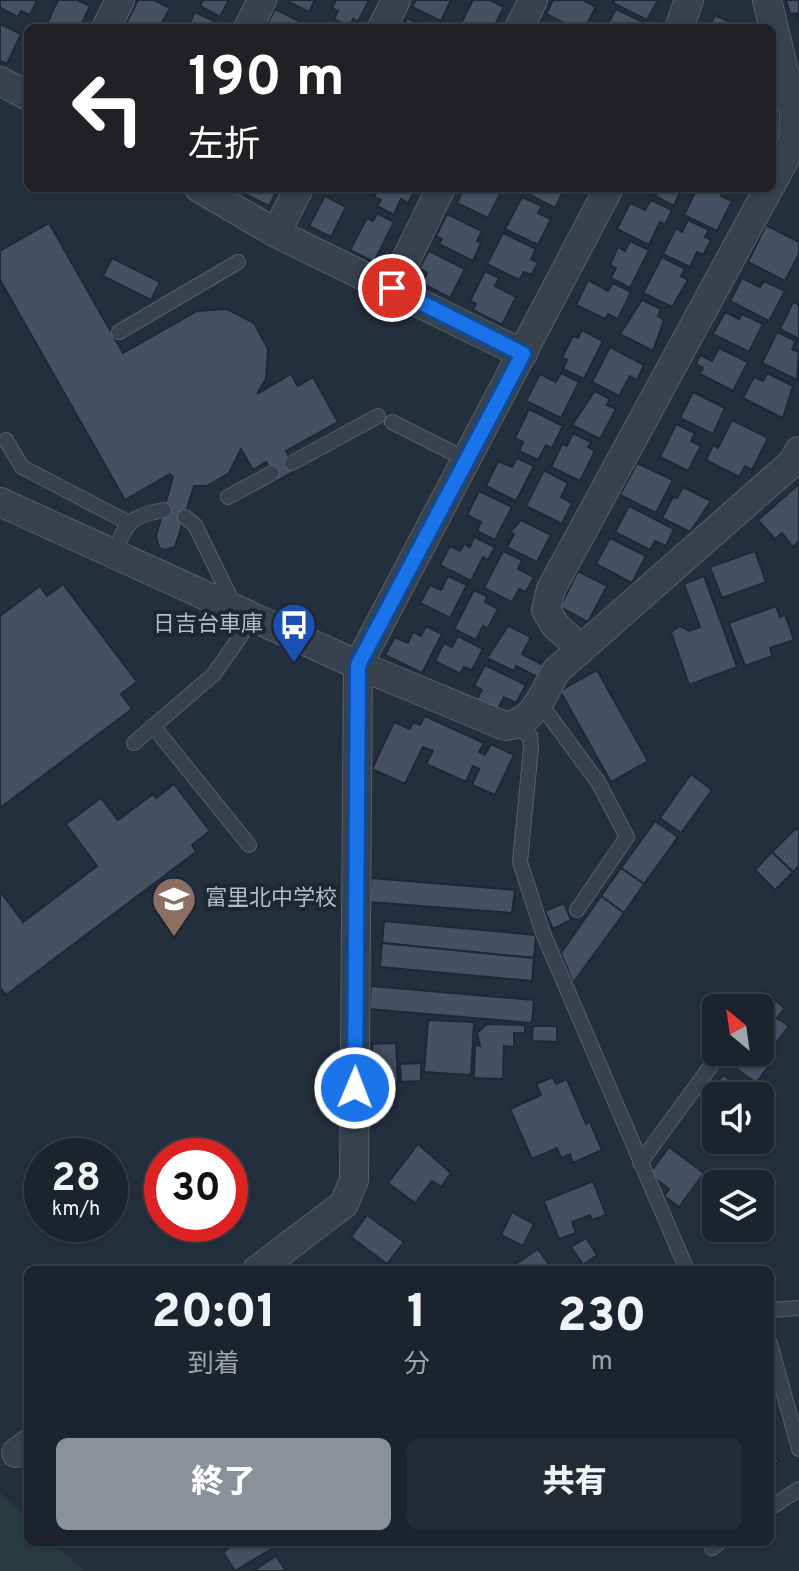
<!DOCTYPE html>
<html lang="ja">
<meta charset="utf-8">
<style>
:root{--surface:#1b232e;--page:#242b36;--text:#f1f3f6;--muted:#a0a4aa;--line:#39404a;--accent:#8c9099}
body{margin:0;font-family:Overpass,"Noto Sans JP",sans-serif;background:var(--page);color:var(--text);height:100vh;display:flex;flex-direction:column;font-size:30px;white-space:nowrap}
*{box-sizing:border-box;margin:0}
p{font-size:26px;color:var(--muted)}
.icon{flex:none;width:44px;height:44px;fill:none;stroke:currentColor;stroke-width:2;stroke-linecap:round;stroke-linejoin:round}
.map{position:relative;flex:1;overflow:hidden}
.side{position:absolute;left:24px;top:1266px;width:750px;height:280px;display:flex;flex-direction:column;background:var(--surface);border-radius:12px;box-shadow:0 2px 6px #0004,0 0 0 2px var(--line)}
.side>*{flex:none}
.banner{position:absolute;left:24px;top:24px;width:752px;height:168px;border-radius:12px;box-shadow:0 2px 6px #0004,0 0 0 2px var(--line);background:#202124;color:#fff;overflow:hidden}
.needle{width:52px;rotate:331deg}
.buttons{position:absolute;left:702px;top:994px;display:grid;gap:16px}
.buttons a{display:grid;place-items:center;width:72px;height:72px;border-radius:12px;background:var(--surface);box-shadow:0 2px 6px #0004,0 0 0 2px var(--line);font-size:40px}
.speed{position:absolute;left:24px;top:1138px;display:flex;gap:16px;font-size:40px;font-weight:700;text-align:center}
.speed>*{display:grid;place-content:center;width:104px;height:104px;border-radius:50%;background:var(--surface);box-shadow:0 2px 6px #0004,0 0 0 2px var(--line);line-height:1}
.speed small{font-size:20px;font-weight:400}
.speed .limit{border:12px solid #d22;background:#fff;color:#111}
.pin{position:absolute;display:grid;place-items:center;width:68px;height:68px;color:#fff;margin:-34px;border:4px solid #fff;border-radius:50%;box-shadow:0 2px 8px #0007}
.me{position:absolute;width:88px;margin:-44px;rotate:1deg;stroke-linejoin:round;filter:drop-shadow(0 0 6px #0008)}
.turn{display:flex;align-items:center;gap:28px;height:168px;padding:0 32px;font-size:36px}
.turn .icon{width:104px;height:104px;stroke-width:2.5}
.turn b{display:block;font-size:56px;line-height:68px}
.eta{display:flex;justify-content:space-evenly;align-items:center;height:136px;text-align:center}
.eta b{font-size:48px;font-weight:800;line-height:56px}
.primary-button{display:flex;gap:16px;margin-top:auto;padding:16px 32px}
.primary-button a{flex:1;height:92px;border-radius:12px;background:var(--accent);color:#fff;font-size:32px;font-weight:800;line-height:92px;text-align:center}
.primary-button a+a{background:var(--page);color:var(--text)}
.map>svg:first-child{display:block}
.green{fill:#263c3f}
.building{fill:#455162;stroke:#1f2835;stroke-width:2}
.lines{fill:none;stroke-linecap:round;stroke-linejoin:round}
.service-casing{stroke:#565f6c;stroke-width:16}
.minor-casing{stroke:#565f6c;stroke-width:30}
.service{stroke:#38414e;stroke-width:14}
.minor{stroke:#38414e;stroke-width:28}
.route-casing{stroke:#114b97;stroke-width:20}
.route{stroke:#1a73e8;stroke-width:14}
.labels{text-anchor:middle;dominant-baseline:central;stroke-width:8;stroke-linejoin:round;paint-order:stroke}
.poi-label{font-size:22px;fill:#b4bcc9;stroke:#1d2633;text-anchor:end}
</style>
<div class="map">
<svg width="799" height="1571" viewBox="0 0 799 1571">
<rect width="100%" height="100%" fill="#242f3e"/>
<polygon class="green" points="0,1493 28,1519 28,1542 53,1542 84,1571 0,1571"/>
<g class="building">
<polygon points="0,0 37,0 30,15 21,11 18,17 0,8"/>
<polygon points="58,0 77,0 90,6 80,28 69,24 68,28 45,28"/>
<polygon points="138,0 154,0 170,8 163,21 168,23 165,28 139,28 127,22"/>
<polygon points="203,0 229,0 220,17 200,6"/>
<polygon points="285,0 315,0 309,12"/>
<polygon points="336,0 369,0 358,22 353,19 349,27 334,19 338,11 332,8"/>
<polygon points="416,0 451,0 441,21 412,7"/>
<polygon points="473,0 490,0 504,7 493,28 466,28 460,25"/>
<polygon points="553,0 583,0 596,7 585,28 574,28 546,14"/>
<polygon points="615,0 658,0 647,20 613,3"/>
<polygon points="786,0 799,0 799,21 797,13 790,14"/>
<polygon points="275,9 305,24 303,28 265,28"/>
<polygon points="616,9 647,24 645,28 606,28"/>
<polygon points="195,12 220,24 219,28 182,28 184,24 188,27"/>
<polygon points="715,15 741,28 709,28"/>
<polygon points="407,18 427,28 402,28"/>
<polygon points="0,24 21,34 7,64 0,61"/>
<polygon points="246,188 278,188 269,206 243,193"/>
<polygon points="378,188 416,188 408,203 401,199 394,215 377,206 381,200 374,197"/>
<polygon points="464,188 503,188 488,218 457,203"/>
<polygon points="530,188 565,188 555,208 530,195"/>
<polygon points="659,188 682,188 674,206 655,196"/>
<polygon points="697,188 725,188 721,196 732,201 717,231 684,215"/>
<polygon points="325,196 346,207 331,237 309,226"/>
<polygon points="522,197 542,206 538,213 551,219 538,245 505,229"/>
<polygon points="651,200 672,210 665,225 660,222 649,245 617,229 630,203 645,210"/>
<polygon points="377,213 394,222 374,262 350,250 367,218 373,221"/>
<polygon points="447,214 482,231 477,241 481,243 473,261 439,244 442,239 436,236"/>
<polygon points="688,220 709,230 705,237 711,240 703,255 697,252 690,267 663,254 676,228 682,232"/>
<polygon points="49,223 123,353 197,311 227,309 254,323 268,349 266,379 257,394 291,374 298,386 313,377 338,422 286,451 296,470 277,481 266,462 253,470 241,449 229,473 207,486 194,486 175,547 164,550 159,547 156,536 173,477 170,474 125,500 0,280 0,251"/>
<polygon points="766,225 799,242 799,254 785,281 748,262"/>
<polygon points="503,233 536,249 531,259 538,263 531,275 524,272 519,280 487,264"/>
<polygon points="630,241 649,250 630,288 611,278 616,268 610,265 618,247 625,251"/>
<polygon points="429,251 465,269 450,298 422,283 427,273 419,268"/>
<polygon points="662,257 685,269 681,276 688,280 672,307 643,293"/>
<polygon points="112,258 160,282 151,300 103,276"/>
<polygon points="485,271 499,278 495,286 516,297 502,325 473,310 476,304 470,301"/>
<polygon points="742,278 760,287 764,281 785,291 769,321 730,301"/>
<polygon points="588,280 608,291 613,283 631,292 618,319 608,314 605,319 576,305"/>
<polygon points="642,300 661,309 658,316 664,320 653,351 620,334"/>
<polygon points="793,302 799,305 799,339 780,329"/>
<polygon points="725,312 739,319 742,314 763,324 749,352 713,334"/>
<polygon points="582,330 603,341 584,379 563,369 567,360 562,357 573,336 578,338"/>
<polygon points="777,332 796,341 792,349 799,352 797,380 762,363"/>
<polygon points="610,347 644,365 637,380 630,376 619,396 592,382"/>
<polygon points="719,348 748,362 733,391 700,374 703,368 696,364 700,355 712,361"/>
<polygon points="561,373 579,382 561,418 526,401 540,374 556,382"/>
<polygon points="767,373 793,386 783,418 743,398 754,377 763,381"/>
<polygon points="595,391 610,399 607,405 616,409 600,439 572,425"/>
<polygon points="693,392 725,408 713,434 680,418"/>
<polygon points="529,409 563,426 552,448 546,445 538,460 519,451 523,442 515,438"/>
<polygon points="732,420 768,438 752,470 745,466 739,477 706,460 713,445 718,448"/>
<polygon points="676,424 695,433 691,441 701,446 688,471 660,457"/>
<polygon points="573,433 591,442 588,447 595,451 580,481 551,467 562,444 567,446"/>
<polygon points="517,458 534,466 516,501 486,486 498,461 512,467"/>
<polygon points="637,463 673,480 656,513 620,495"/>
<polygon points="544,470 568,483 561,497 572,503 562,524 526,506"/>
<polygon points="799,484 799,541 793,547 782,533 775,539 758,520"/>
<polygon points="683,487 711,501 690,532 662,518 673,497 677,498"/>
<polygon points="479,491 512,507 495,540 477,531 481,522 467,515"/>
<polygon points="629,506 674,529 666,546 655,541 650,550 615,532"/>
<polygon points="521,520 551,535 537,562 507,547 514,534 510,532"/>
<polygon points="474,537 495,547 488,560 483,557 471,581 440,565 450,546 460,551 464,544 470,547"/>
<polygon points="610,538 646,556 632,583 596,564"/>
<polygon points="503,551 522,560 518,569 534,577 526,592 519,589 512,602 484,588"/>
<polygon points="755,551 766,582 722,598 710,567"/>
<polygon points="578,571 607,586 588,622 560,607"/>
<polygon points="448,576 467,585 450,618 420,603 430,585 441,590"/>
<polygon points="704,576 737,667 689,685 671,632 680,626 689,631 700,627 684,584"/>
<polygon points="63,584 137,682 121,694 132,709 0,808 0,616 40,586 47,596"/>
<polygon points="474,590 487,596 485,602 498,609 488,628 483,626 476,640 454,629"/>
<polygon points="776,606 780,617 785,615 794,640 770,648 772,656 745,666 729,623"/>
<polygon points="426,626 442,634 422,673 385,655 395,637 408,643 413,632 421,636"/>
<polygon points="508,626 531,637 522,654 543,665 537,677 516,666 514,671 487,658"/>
<polygon points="458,636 483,649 472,670 464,667 460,674 435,661 444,643 452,647"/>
<polygon points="485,665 526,685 516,703 504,697 497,711 476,701 482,690 474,686"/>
<polygon points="597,670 648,761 611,782 560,691"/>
<polygon points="425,716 484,743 479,752 485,755 491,744 514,755 495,795 472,785 479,769 473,766 466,782 426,764 433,751 423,747 405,784 372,769 394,722 410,729 413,722 420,725"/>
<polygon points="691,774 712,790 681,833 660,818"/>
<polygon points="174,784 210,831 192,845 196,852 6,995 0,987 0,891 23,922 97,866 66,824 101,798 118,820 153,794 156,798"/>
<polygon points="655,821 678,837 644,884 621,868"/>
<polygon points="796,828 799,831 799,866 793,872 772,852"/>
<polygon points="772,852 793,872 775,890 755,870"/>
<polygon points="621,868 644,884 624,913 601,896"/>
<polygon points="371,878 515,890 512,913 369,902"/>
<polygon points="601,896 624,913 573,983 561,953"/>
<polygon points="564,903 571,920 553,929 545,911"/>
<polygon points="384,921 536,935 534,958 382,943"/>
<polygon points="382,943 534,958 532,981 380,967"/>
<polygon points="371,986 534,1000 532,1023 369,1009"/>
<polygon points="763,991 785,1008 777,1018 789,1026 777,1042 767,1035 764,1040 760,1037 761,1006 755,1002"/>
<polygon points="428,1020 474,1022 471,1075 424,1072"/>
<polygon points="487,1024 525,1025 525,1033 514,1033 514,1047 504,1046 503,1079 474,1078 475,1045 480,1046 477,1033"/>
<polygon points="533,1026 557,1026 557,1042 532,1041"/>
<polygon points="760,1042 777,1055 756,1083 723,1059 728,1052 760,1052"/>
<polygon points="396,1043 398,1082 373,1083 372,1044"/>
<polygon points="421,1063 421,1081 401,1082 400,1064"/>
<polygon points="723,1075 752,1096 716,1096 716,1114 702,1103"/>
<polygon points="553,1077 556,1084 567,1079 586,1124 590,1122 602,1150 573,1163 570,1154 561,1158 557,1148 532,1159 510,1109 541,1095 536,1084"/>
<polygon points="418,1144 451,1173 441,1187 432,1181 415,1203 388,1183"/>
<polygon points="669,1147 704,1173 679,1207 664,1196 669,1189 649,1174"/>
<polygon points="593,1181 606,1215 592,1220 590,1215 572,1222 576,1233 559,1239 544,1201"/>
<polygon points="512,1212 534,1224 523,1246 501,1235"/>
<polygon points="367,1215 404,1242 387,1264 351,1237"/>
<polygon points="586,1238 597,1255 583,1265 571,1247"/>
<polygon points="538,1249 553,1270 507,1270"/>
<polygon points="770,1450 779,1461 770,1468"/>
<polygon points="238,1542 269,1542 273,1548 235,1571 223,1552"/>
<polygon points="276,1556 286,1571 253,1571"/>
</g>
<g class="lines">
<g class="service-casing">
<g id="service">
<polyline points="119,332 238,262"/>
<polyline points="392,422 467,460"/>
<polyline points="6,440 22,467 129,523"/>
<polyline points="292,463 378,416"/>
<polyline points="228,497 272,473"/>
<polyline points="185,517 195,525 235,607"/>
<path d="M114,554C126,522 131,516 164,510"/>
<polyline points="539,702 598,782 627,837 577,910"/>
<polyline points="153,726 249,845"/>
<polyline points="514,726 530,736 531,748 520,862 543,933 687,1270"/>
<polyline points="134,743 214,674 254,617"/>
<polyline points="640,1163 721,1052"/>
<polyline points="770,1310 799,1308"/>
<polyline points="770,1343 799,1449"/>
<polyline points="770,1508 799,1489"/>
<polyline points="712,1548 720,1542"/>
</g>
</g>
<g class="minor-casing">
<g id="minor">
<polyline points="767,0 794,112 793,143 772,183"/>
<polyline points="106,28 120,0"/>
<polyline points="248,28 262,0"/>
<polyline points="382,28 396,0"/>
<polyline points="519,28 533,0"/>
<polyline points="679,28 689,0"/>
<polyline points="0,81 28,96"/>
<polyline points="199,188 276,233 523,354"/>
<polyline points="276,233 299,188"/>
<polyline points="392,288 441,188"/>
<path d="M0,502L358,665L505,726C534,724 544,692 556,671L793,462L799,451"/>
<polyline points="580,648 555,625 546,610 551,589 769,188"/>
<polyline points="257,1270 344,1204 354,1180 358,665 609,188"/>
<polyline points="16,1453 28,1444"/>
</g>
</g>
<use href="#service" class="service"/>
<use href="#minor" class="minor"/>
</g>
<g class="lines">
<g class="route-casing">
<polyline id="route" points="355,1088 358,665 523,354 392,288"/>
</g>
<use href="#route" class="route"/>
</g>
<defs>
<g id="bus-pin" transform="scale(2.3)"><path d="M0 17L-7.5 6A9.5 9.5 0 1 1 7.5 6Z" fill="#1a4fb4" stroke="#1d2633"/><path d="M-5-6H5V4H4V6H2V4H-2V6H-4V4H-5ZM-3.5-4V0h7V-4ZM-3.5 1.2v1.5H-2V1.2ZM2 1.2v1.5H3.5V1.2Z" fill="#fff"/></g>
<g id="school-pin" transform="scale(2.3)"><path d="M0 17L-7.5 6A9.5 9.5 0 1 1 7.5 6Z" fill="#8d6e63" stroke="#1d2633"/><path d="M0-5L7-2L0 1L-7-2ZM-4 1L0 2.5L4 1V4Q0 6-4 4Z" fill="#fff"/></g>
</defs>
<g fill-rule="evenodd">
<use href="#bus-pin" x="294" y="625"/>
<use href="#school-pin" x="174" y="899"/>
</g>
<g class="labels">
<g class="poi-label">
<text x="263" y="625">日吉台車庫</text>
<text x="205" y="899" text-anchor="start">富里北中学校</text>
</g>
</g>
</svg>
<div class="buttons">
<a><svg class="needle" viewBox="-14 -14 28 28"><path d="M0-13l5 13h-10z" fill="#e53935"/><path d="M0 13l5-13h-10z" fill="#a0a4aa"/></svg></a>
<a><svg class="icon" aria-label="sound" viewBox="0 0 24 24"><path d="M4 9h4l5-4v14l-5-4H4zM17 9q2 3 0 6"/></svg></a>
<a><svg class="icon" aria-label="layers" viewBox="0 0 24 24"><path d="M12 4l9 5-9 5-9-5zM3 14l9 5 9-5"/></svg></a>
</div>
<div class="speed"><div>28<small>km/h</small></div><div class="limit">30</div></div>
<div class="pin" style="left:392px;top:288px;background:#d93025"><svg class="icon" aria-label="arrive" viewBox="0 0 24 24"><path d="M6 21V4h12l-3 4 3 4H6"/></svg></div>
<svg class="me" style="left:355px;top:1088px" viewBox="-20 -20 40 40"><circle r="17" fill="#1a73e8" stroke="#fff" stroke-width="3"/><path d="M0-11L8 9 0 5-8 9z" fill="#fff"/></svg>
<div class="banner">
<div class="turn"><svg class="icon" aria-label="left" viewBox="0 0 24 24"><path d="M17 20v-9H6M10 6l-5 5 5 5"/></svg><div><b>190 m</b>左折</div></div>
</div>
<section class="side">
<div class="eta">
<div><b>20:01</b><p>到着</p></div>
<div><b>1</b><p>分</p></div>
<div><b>230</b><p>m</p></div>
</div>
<div class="primary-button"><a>終了</a><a>共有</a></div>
</section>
</div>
